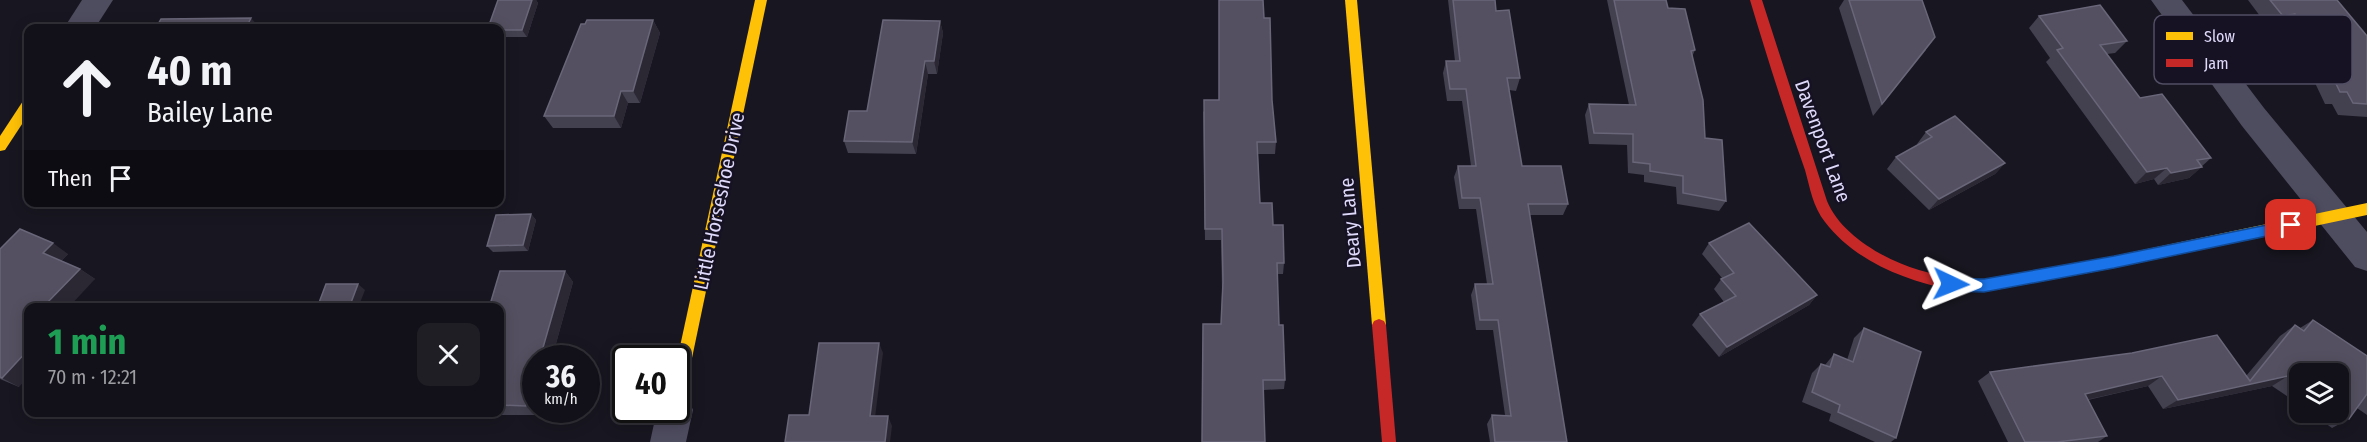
<!DOCTYPE html>
<meta charset="utf-8">
<style>
:root{--surface:#121018;--page:#1f1e25;--text:#f1f3f6;--muted:#9c9da2;--line:#313037}
body{margin:0;font-family:"Fira Sans Condensed",sans-serif;background:var(--page);color:var(--text);height:100vh;display:flex;flex-direction:column;font-size:22px;white-space:nowrap}
*{box-sizing:border-box;margin:0}
p{font-size:20px;color:var(--muted)}
.icon{flex:none;width:33px;height:33px;fill:none;stroke:currentColor;stroke-width:2;stroke-linecap:round;stroke-linejoin:round}
.map{position:relative;flex:1;overflow:hidden}
.panel{position:absolute;left:24px;top:303px;width:480px;height:114px;display:flex;flex-direction:column;background:var(--surface);border-radius:12px;box-shadow:0 3px 15px #0003,0 0 0 2px var(--line)}
.panel>*{flex:none}
.guide{position:absolute;left:24px;top:24px;width:480px;height:183px;border-radius:12px;box-shadow:0 3px 15px #0003,0 0 0 2px var(--line);background:#121018;color:var(--text);overflow:hidden}
.fabs{position:absolute;left:2289px;top:363px;display:grid;gap:12px}
.fabs a{display:grid;place-items:center;width:60px;height:60px;border-radius:12px;background:var(--surface);box-shadow:0 3px 15px #0003,0 0 0 2px var(--line);font-size:30px}
.speed{position:absolute;left:522px;top:345px;display:flex;gap:12px;font-size:30px;font-weight:700;text-align:center}
.speed>*{display:grid;place-content:center;width:78px;height:78px;border-radius:50%;background:var(--surface);box-shadow:0 3px 15px #0003,0 0 0 2px var(--line);line-height:1}
.speed small{font-size:15px;font-weight:400}
.speed .limit{border:3px solid #111;border-radius:9px;background:#fff;color:#111}
.pin{position:absolute;display:grid;place-items:center;width:51px;height:51px;color:#fff;margin:-26px;border-radius:12px;box-shadow:0 3px 9px #0006}
.me{position:absolute;width:66px;margin:-33px;rotate:92deg;stroke-linejoin:round;filter:drop-shadow(0 0 4px #0008)}
.turn{display:flex;align-items:center;gap:21px;height:126px;padding:0 24px;font-size:27px}
.turn .icon{width:78px;height:78px;stroke-width:2.5}
.turn b{display:block;font-size:42px;line-height:51px}
.then{display:flex;align-items:center;height:57px;padding:0 24px;background:#0003;gap:12px;font-size:22px}
.round{display:grid;place-items:center;flex:none;width:63px;height:63px;border-radius:12px;background:var(--page)}
.head{display:flex;align-items:center;justify-content:space-between;height:102px;padding:0 24px}
h1{font-size:36px;font-weight:700;line-height:45px;color:#1e9e55}
.map>svg:first-child{display:block}
.lines{fill:none;stroke-linecap:round;stroke-linejoin:round}
.street{fill:#4e4c5f;fill-rule:evenodd}
.slow{fill:#ffc107;fill-rule:evenodd}
.jam{fill:#c62828;fill-rule:evenodd}
.wall{fill:#43404f}
.shaded-wall{fill:#2b2834}
.building{fill:#545061;stroke:#696679;stroke-width:1.5}
.route{fill:#1a73e8;stroke:#114b97;stroke-width:1.5}
.labels{text-anchor:middle;dominant-baseline:central;stroke-width:5;stroke-linejoin:round;paint-order:stroke}
.street-label{font-size:20px;fill:#dfd9fa;stroke:#161224}
.key{fill:#161224;stroke:#524e64;stroke-width:1.5}
.key-label{font-size:16px;fill:#dfd9fa}
</style>
<div class="map">
<svg width="2367" height="442" viewBox="0 0 2367 442">
<rect width="100%" height="100%" fill="#181620"/>
<g class="lines">
<g class="street">
<polygon points="82,0 113,0 95,28 64,28"/>
<polygon points="2151,0 2182,0 2264,108 2367,232 2367,271 2355,267 2242,126"/>
<polygon points="676,394 688,398 693,410 686,442 650,442 657,410 676,410"/>
</g>
<g class="slow">
<polygon points="755,0 767,0 683,401 681,406 676,408 676,365"/>
<polygon points="1345,0 1357,0 1386,325 1384,329 1379,331 1374,329 1372,325"/>
<polygon points="28,100 28,115 5,150 0,151 0,136 23,101"/>
<polygon points="2367,203 2367,215 2114,268 1984,292 1951,290 1946,288 1944,284 1946,280 1951,278 1984,280 2114,256"/>
</g>
<g class="jam">
<path d="M1750,0H1762L1827,201C1841,235 1885,260 1919,270C1931,274 1944,275 1956,280L1958,284L1956,288L1951,290C1904,280 1855,261 1825,222C1813,207 1810,188 1805,170C1785,114 1767,57 1750,0Z"/>
<polygon points="1379,319 1384,321 1386,325 1396,442 1382,442 1372,325 1374,321"/>
</g>
</g>
<g class="wall">
<polygon points="498,0 536,0 538,3 527,37 500,37"/>
<polygon points="1219,0 1264,18 1276,142 1275,154 1258,154 1260,203 1273,225 1284,263 1283,274 1277,274 1279,325 1285,380 1284,389 1264,390 1221,324 1222,292 1221,240 1205,240 1203,112 1219,100"/>
<polygon points="1448,0 1495,0 1496,11 1520,78 1516,91 1509,90 1522,166 1568,204 1563,215 1530,215 1567,442 1490,442 1487,424 1492,415 1505,415 1493,330 1476,330 1471,295 1475,284 1487,284 1476,209 1459,209 1454,177 1458,166 1471,166 1462,101 1447,101 1443,73 1446,61 1455,61"/>
<polygon points="1607,0 1666,0 1668,8 1695,50 1692,57 1705,138 1726,201 1719,211 1677,204 1676,187 1644,182 1644,175 1628,173 1627,145 1589,144 1585,115 1589,104 1629,105"/>
<polygon points="1844,0 1922,0 1926,50 1873,116 1839,8"/>
<polygon points="2248,0 2337,0 2367,36 2367,117 2338,115 2332,104 2325,104 2298,47 2282,26 2269,28"/>
<polygon points="2039,16 2127,41 2115,53 2107,54 2140,98 2211,158 2189,178 2158,185 2154,179 2135,184 2046,62 2050,58 2029,28"/>
<polygon points="653,20 660,33 640,103 628,103 621,128 553,128 544,116"/>
<polygon points="940,21 943,33 937,74 928,74 916,154 848,153 844,141"/>
<polygon points="1926,132 2005,163 1995,174 1929,210 1887,169 1896,157 1918,145 1917,144"/>
<polygon points="531,214 536,220 528,251 493,252 487,246"/>
<polygon points="1709,243 1817,295 1809,305 1719,357 1692,325 1700,314 1724,302 1714,289 1722,278 1702,254"/>
<polygon points="0,249 68,254 61,261 80,269 95,279 28,308 19,387 0,379"/>
<polygon points="565,271 573,282 552,358 536,358 536,410 538,410 536,415 469,415 466,412 500,412 500,308"/>
<polygon points="2313,320 2367,356 2367,415 2357,408 2349,419 2332,428 2310,412 2338,412 2338,374 2300,374 2300,405 2272,386 2163,409 2148,386 2088,400 2107,436 2098,442 2008,442 1978,381 1990,372 2246,376 2280,336 2295,325 2300,328"/>
<polygon points="1864,328 1896,438 1891,442 1875,442 1829,421 1831,414 1802,402 1812,373 1821,364 1825,365 1834,354 1847,360 1854,338"/>
</g>
<g class="shaded-wall">
<polygon points="532,0 536,0 538,3 527,37 522,30"/>
<polygon points="251,18 260,28 246,28"/>
<polygon points="653,20 660,33 640,103 633,91"/>
<polygon points="940,21 943,33 937,74 934,61"/>
<polygon points="925,61 928,74 916,154 912,142"/>
<polygon points="621,91 628,103 621,128 614,116"/>
<polygon points="2005,163 1995,174 1929,210 1939,199"/>
<polygon points="2202,167 2189,178 2158,185 2171,173"/>
<polygon points="2167,168 2154,179 2135,184 2147,172"/>
<polygon points="531,214 536,220 528,251 523,245"/>
<polygon points="53,243 68,254 58,264 43,253"/>
<polygon points="80,269 95,279 68,308 42,308"/>
<polygon points="565,271 573,282 552,358 540,358"/>
<polygon points="358,284 365,290 358,308 349,308"/>
<polygon points="1817,295 1809,305 1719,357 1727,347"/>
<polygon points="879,343 883,353 874,426 870,416"/>
<polygon points="28,350 28,377 19,387 2,378"/>
<polygon points="536,374 536,410 538,410 536,415 526,406"/>
<polygon points="2162,376 2148,386 2072,403 2085,394"/>
<polygon points="2288,376 2272,386 2163,409 2178,400"/>
<polygon points="888,416 892,426 890,442 885,442"/>
</g>
<g class="building">
<polygon points="498,0 532,0 522,30 500,30 500,28 488,28"/>
<polygon points="1219,0 1263,0 1264,18 1270,18 1272,100 1276,142 1257,142 1260,203 1272,203 1273,225 1283,225 1284,263 1277,263 1279,325 1283,325 1285,380 1263,380 1265,442 1202,442 1203,324 1221,324 1223,282 1222,229 1205,229 1204,100 1219,100"/>
<polygon points="1453,0 1495,0 1496,11 1509,10 1520,78 1507,78 1522,166 1561,166 1568,204 1528,204 1567,442 1495,442 1492,415 1511,416 1498,320 1480,320 1475,284 1493,284 1480,198 1462,198 1458,166 1476,166 1466,89 1450,89 1446,61 1460,61"/>
<polygon points="1614,0 1666,0 1668,8 1685,9 1695,50 1691,51 1703,100 1705,138 1722,140 1726,201 1683,193 1683,176 1650,171 1650,164 1633,162 1633,134 1594,133 1589,104 1636,105"/>
<polygon points="1849,0 1922,0 1935,37 1882,104"/>
<polygon points="2270,0 2337,0 2367,36 2367,104 2353,103 2347,92 2340,92 2312,34 2295,14 2283,16"/>
<polygon points="2100,5 2127,41 2100,45 2140,98 2162,94 2211,158 2197,160 2202,167 2171,173 2167,168 2147,172 2057,50 2063,48 2039,16"/>
<polygon points="251,18 246,28 156,28 161,19"/>
<polygon points="587,20 653,20 633,91 621,91 614,116 544,116 581,24 585,24"/>
<polygon points="883,20 940,21 934,61 925,61 912,142 844,141 849,111 867,111"/>
<polygon points="1955,116 2005,163 1939,199 1896,157 1932,137 1926,132"/>
<polygon points="531,214 523,245 487,246 496,215"/>
<polygon points="1749,223 1817,295 1727,347 1700,314 1736,296 1721,279 1734,273 1709,243"/>
<polygon points="20,229 53,243 43,253 80,269 42,308 28,308 28,322 25,325 28,327 28,350 2,378 0,377 0,249"/>
<polygon points="500,271 565,271 540,358 536,358 536,374 526,406 500,405 500,308 489,308"/>
<polygon points="326,284 358,284 349,308 317,308"/>
<polygon points="2313,320 2367,356 2367,394 2349,419 2338,411 2338,374 2300,374 2300,384 2288,376 2178,400 2162,376 2085,394 2107,436 2057,442 2025,442 1990,372 2132,353 2217,335 2250,381 2295,325 2304,331"/>
<polygon points="1864,328 1921,352 1896,438 1838,412 1840,405 1812,392 1821,364 1830,367 1834,354 1853,362"/>
<polygon points="819,343 879,343 870,416 888,416 885,442 785,442 789,415 809,415"/>
</g>
<polygon class="route" points="2291,220 2296,221 2298,225 2296,230 2291,231 2114,268 1984,292 1951,291 1946,289 1944,284 1946,280 1951,278 1984,279 2114,256"/>
<g class="labels">
<g class="street-label">
<text transform="translate(1823 141) rotate(70)">Davenport Lane</text>
<text transform="translate(719 201) rotate(-78)">Little Horseshoe Drive</text>
<text transform="translate(1350 223) rotate(-95)">Deary Lane</text>
</g>
</g>
<rect x="2154" y="15" width="198" height="69" rx="9" class="key"/>
<rect x="2166" y="32" width="27" height="8" fill="#ffc107"/>
<rect x="2166" y="59" width="27" height="8" fill="#c62828"/>
<g class="key-label">
<text x="2204" y="42">Slow</text>
<text x="2204" y="69">Jam</text>
</g>
</svg>
<div class="fabs">
<a><svg class="icon" aria-label="layers" viewBox="0 0 24 24"><path d="M12 4l9 5-9 5-9-5zM3 14l9 5 9-5"/></svg></a>
</div>
<div class="speed"><div>36<small>km/h</small></div><div class="limit">40</div></div>
<div class="pin" style="left:2291px;top:225px;background:#d93025"><svg class="icon" aria-label="arrive" viewBox="0 0 24 24"><path d="M6 21V4h12l-3 4 3 4H6"/></svg></div>
<svg class="me" style="left:1951px;top:284px" viewBox="-20 -20 40 40"><path d="M0-17L14 15 0 8-14 15z" fill="#1a73e8" stroke="#fff" stroke-width="4"/></svg>
<div class="guide">
<div class="turn"><svg class="icon" aria-label="ahead" viewBox="0 0 24 24"><path d="M12 20V5M6 11l6-6 6 6"/></svg><div><b>40 m</b>Bailey Lane</div></div>
<div class="then">Then<svg class="icon" aria-label="arrive" viewBox="0 0 24 24"><path d="M6 21V4h12l-3 4 3 4H6"/></svg></div>
</div>
<section class="panel">
<div class="head"><div><h1>1 min</h1><p>70 m · 12:21</p></div><a class="round"><svg class="icon" aria-label="close" viewBox="0 0 24 24"><path d="M6 6l12 12M18 6L6 18"/></svg></a></div>
</section>
</div>
